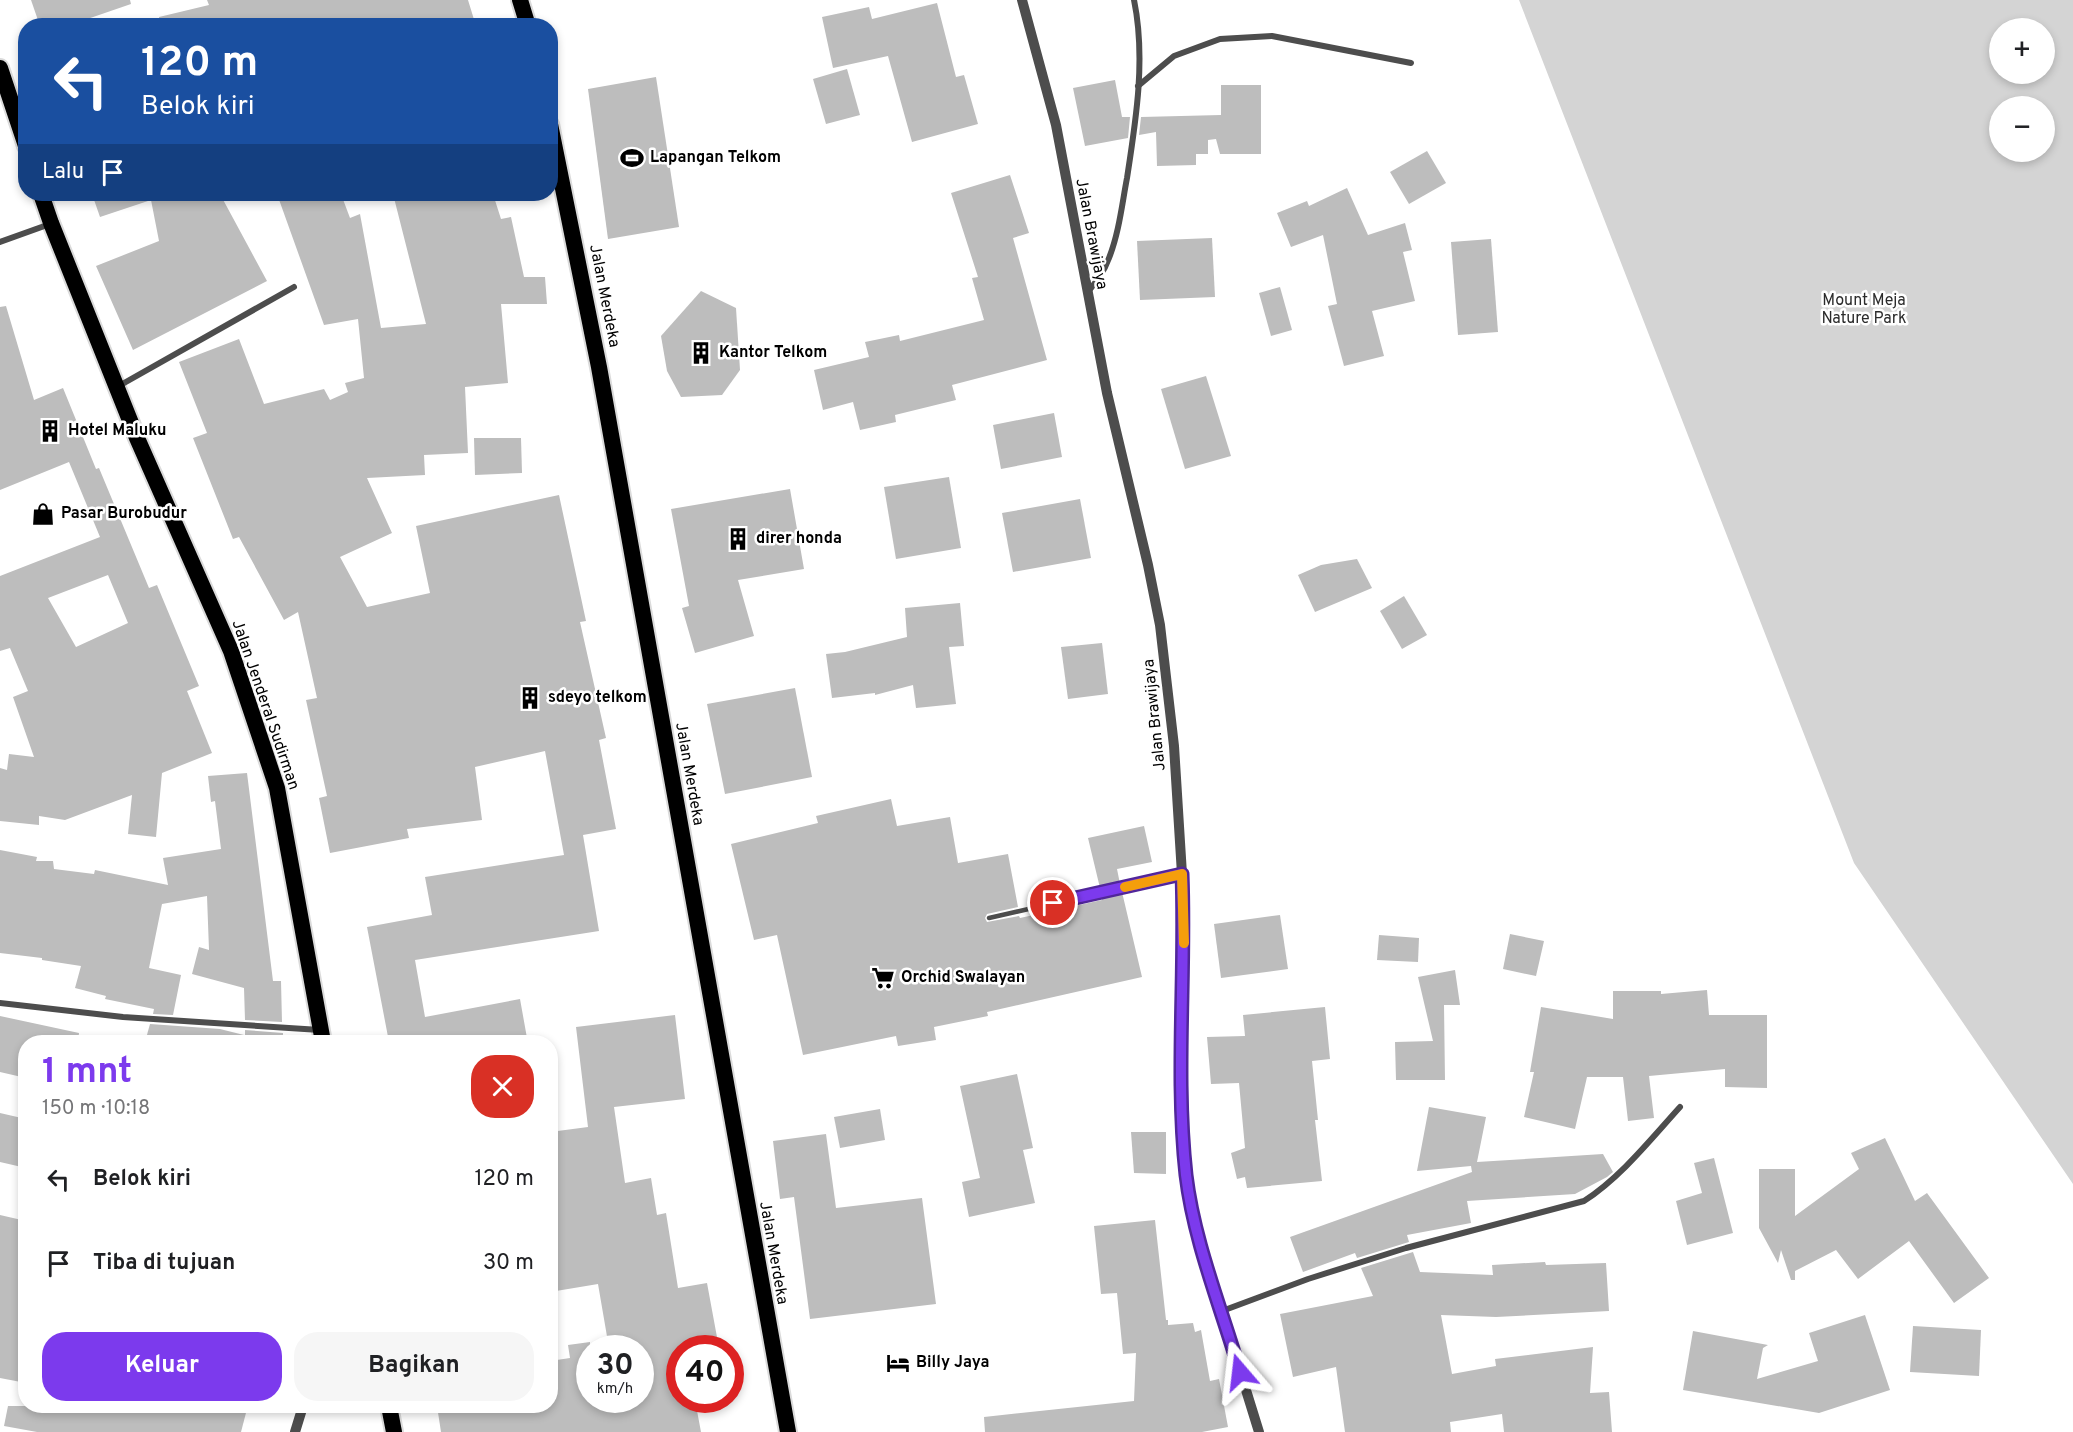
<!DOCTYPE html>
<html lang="id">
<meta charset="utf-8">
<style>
:root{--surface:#fff;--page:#f6f6f6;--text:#202124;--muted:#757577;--accent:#7c3aed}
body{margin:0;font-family:Overpass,sans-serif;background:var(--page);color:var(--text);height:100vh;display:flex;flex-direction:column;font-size:22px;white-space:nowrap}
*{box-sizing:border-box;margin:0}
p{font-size:20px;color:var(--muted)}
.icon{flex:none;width:33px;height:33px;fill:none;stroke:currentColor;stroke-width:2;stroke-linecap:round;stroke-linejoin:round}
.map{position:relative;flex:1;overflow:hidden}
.panel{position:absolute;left:18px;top:1035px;width:540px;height:378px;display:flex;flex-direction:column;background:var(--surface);border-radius:24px;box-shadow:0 3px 9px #0003}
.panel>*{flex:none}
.hud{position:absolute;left:18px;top:18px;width:540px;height:183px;border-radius:24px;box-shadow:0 3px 9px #0003;background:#1a4fa0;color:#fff;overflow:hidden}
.controls{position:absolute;left:1989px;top:18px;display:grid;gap:12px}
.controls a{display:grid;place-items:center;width:66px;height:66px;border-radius:50%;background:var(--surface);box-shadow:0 3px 9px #0003;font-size:30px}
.speed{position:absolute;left:576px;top:1335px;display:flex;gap:12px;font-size:30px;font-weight:700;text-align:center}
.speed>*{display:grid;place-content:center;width:78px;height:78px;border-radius:50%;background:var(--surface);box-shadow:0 3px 9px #0003;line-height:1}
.speed small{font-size:15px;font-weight:400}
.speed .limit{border:9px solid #d22;background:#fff;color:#111}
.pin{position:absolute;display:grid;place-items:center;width:51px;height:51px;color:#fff;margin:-26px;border:3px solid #fff;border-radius:50%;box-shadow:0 2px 6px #0007}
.me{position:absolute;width:66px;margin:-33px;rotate:343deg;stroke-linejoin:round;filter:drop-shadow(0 0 4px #0008)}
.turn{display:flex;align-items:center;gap:21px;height:126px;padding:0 24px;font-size:27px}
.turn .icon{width:78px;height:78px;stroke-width:2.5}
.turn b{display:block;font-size:42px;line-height:51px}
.then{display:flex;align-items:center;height:57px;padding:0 24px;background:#0003;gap:12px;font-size:22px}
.round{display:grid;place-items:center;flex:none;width:63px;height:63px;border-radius:24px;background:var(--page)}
.overview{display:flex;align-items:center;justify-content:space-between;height:102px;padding:0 24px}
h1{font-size:36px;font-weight:700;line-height:45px;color:var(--accent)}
.button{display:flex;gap:12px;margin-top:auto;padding:12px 24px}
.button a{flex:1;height:69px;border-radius:24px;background:var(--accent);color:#fff;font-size:24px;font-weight:700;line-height:69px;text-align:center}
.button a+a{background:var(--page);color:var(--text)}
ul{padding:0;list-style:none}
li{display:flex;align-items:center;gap:18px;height:84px;padding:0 24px}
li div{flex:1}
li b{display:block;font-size:22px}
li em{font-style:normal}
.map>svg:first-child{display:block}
.green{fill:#d4d4d4;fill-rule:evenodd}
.building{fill:#bdbdbd;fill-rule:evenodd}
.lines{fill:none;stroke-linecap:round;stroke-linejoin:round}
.trunk-casing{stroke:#dbdbdb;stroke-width:20}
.service{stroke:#4d4d4d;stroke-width:4.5}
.minor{stroke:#4d4d4d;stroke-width:6}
.tertiary{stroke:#4d4d4d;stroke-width:10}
.trunk{stroke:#000;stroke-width:16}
.route-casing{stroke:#51269a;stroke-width:15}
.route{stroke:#7c3aed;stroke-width:10}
.slow{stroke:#f59e0b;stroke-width:10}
.labels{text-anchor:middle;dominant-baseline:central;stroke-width:5;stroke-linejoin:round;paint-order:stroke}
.poi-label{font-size:16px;font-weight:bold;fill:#000;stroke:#fff;text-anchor:start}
.street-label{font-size:16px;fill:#000;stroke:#fff}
.park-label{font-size:16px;fill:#2b2b2b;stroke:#fff}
</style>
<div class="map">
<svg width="2073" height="1432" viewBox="0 0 2073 1432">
<rect width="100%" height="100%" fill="#fff"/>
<path class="green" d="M1519,0H2073V1184L1854,863ZM2000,28H2044V74H2000ZM2000,106H2044V152H2000Z"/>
<g class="building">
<polygon points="31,0 130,0 131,4 67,26 40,26"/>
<polygon points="207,0 468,0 476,26 160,26 159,17 209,5"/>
<polygon points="937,3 956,77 964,75 978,124 912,142 888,56 833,68 822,17 869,7 872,19"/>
<polygon points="847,69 860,115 826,124 813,79"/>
<polygon points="656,77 679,227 608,239 588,89"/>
<polygon points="1115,80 1122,117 1130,117 1128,138 1085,146 1073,88"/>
<polygon points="1221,85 1261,85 1261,154 1220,154 1216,139 1208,140 1208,154 1196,154 1196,165 1157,166 1156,132 1139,135 1141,117 1221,115"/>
<polygon points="1427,151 1446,183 1409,204 1390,172"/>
<polygon points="1010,175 1029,233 1013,238 1047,360 952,385 956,400 895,415 896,422 860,430 853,402 823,410 814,370 869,357 865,342 899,335 900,341 984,320 972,278 978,277 951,193"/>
<polygon points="1347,188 1368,235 1405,223 1412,250 1403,252 1415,301 1372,311 1384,356 1344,366 1328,306 1337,304 1323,235 1291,247 1277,213 1307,201 1309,206"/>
<polygon points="92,194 220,194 267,281 133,350 96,266 159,241 151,200 100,217"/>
<polygon points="277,194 341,194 350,218 360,214 381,328 426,324 393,194 493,194 501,219 511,217 524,277 545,277 547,304 501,304 508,383 465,387 468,453 424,455 425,475 367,478 392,533 340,557 367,607 430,593 416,526 559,495 586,621 580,622 606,738 599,740 616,829 583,835 599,931 415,960 425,1017 520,999 527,1038 504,1042 389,1042 367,927 432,915 425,877 564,855 545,751 475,767 482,820 407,829 409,838 330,853 319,798 327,796 306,700 317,698 298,612 284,620 239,537 233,539 193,438 207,433 179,362 239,339 264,404 324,389 330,400 348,392 345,383 364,378 358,319 324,325"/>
<polygon points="1212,238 1215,297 1140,300 1137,241"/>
<polygon points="1491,239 1498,332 1458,335 1451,242"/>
<polygon points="1280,287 1292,330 1271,336 1259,293"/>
<polygon points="701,291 736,308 740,370 722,395 681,397 667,371 661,336"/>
<path d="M6,306L34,400L63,388L96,469L99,468L149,588L157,585L199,686L187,691L212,753L162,773L156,837L128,834L132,795L65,820L39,816V825L0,821V768L7,770L9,754L34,757L13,697L28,691L10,648L0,651V576L100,537L69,462L0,490V307ZM108,575L128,623L76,647L48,598Z"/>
<polygon points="1206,376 1231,456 1185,469 1161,389"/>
<polygon points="1054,413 1062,457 1001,469 993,425"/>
<polygon points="474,438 521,438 522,473 475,475"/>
<polygon points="949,477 961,548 896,559 884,487"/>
<polygon points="790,489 804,569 738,580 754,636 695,653 682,608 689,606 671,509"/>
<polygon points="1080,499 1091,558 1013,572 1002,513"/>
<polygon points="1357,559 1372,588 1315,612 1298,575 1321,565"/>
<polygon points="1404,596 1427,635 1402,649 1380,611"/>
<polygon points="960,603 964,646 949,647 956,704 916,708 913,685 875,695 875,693 832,698 826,654 845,652 907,637 905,608"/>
<polygon points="1102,643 1108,694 1068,699 1061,647"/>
<polygon points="795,688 812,777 725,794 707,704"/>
<polygon points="247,773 273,981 281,981 282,1022 245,1020 244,988 192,974 199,947 209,950 207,896 162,904 149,968 181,975 173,1015 153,1014 154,1009 105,999 106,996 75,988 81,966 42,960 42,958 0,953 0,850 37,857 36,861 53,861 54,869 94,874 95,870 168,885 163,858 221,849 215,801 211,802 208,776"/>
<polygon points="891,799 897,826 950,817 958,863 1008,854 1018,907 987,914 985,918 987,922 1019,916 1020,918 1102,900 1102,897 1122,892 1142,977 987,1012 988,1016 934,1027 936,1040 898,1046 896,1036 803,1055 777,935 754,940 731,844 818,823 816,816"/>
<polygon points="1144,826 1152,862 1117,869 1120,884 1100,888 1088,838"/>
<polygon points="1280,915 1288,969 1221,978 1214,924"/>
<polygon points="1510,934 1544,941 1536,976 1503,969"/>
<polygon points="1379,935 1419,938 1418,962 1377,960"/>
<polygon points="1455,970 1460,1005 1444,1005 1445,1080 1396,1080 1395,1042 1433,1041 1418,977"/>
<polygon points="1707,990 1709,1015 1767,1015 1767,1088 1725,1087 1725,1069 1649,1076 1654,1118 1628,1121 1623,1077 1587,1077 1575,1129 1524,1117 1534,1072 1530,1072 1541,1007 1613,1019 1613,991 1661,991 1661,994"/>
<polygon points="1325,1007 1330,1059 1312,1061 1318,1120 1315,1120 1322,1181 1247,1188 1245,1177 1237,1179 1231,1153 1245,1148 1239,1083 1211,1084 1207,1037 1245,1036 1243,1015"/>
<polygon points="675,1015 685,1099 614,1107 625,1183 651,1178 657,1215 666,1213 678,1288 707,1283 719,1348 680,1348 680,1400 695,1400 701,1432 441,1432 437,1406 550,1406 550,1361 570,1358 568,1345 590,1342 590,1400 640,1400 640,1348 609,1348 598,1284 556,1291 550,1255 550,1231 555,1230 550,1207 550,1132 588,1127 576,1027"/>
<polygon points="0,1016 79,1033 78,1042 26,1042 26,1078 0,1072"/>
<polygon points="150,1024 220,1029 244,1035 243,1042 145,1042"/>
<polygon points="245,1030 283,1033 283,1042 245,1042"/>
<polygon points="1017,1074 1033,1148 1023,1150 1035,1203 969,1217 962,1182 980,1178 960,1086"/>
<polygon points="1429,1107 1486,1117 1477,1162 1603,1154 1613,1172 1607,1177 1575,1194 1467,1201 1471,1223 1407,1235 1409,1242 1357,1258 1355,1253 1303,1272 1290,1237 1472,1172 1471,1166 1417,1171"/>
<polygon points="880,1109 885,1140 840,1148 834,1117"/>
<polygon points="0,1113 26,1119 26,1168 0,1162"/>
<polygon points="1131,1132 1166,1132 1166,1174 1134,1173"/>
<polygon points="826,1134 836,1208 922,1198 936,1304 810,1319 794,1197 780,1199 773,1141"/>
<polygon points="1885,1138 1915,1201 1927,1193 1989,1278 1954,1303 1909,1241 1858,1279 1836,1250 1795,1271 1795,1280 1791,1280 1781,1250 1778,1263 1759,1228 1759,1169 1795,1169 1795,1216 1859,1169 1851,1153"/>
<polygon points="1714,1158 1733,1233 1687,1245 1676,1201 1702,1193 1694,1163"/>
<polygon points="0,1215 26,1221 26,1383 0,1378"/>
<polygon points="1155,1220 1166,1320 1168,1320 1168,1325 1193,1323 1195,1332 1201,1330 1210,1381 1219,1379 1228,1427 1202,1432 985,1432 984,1417 1134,1401 1136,1353 1123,1354 1117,1293 1101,1294 1094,1226"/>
<polygon points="1413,1252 1420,1272 1493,1275 1492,1265 1545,1262 1546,1265 1606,1263 1609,1311 1496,1317 1441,1315 1452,1374 1496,1366 1495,1359 1593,1347 1590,1393 1609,1392 1612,1432 1504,1432 1502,1414 1450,1422 1451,1432 1345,1432 1336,1367 1293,1377 1280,1314 1373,1296 1361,1268"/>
<polygon points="1865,1315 1890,1390 1819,1413 1683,1390 1693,1331 1768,1345 1763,1348 1757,1379 1818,1361 1809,1333"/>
<polygon points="1913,1326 1981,1330 1979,1376 1910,1372"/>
<polygon points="8,1406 234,1406 247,1409 241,1432 37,1432 4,1426"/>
</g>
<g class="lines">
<g class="trunk-casing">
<g id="trunk">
<polyline points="520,0 528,26"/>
<polyline points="0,68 26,146"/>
<polyline points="550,124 599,367 788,1432"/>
<polyline points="41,194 51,223 137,438 231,651 277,788 323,1042"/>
<polyline points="389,1406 394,1432"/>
</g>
</g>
<polyline class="service" points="989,918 1182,874"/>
<g class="minor">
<polyline points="1138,86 1174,56 1220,39 1272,36 1411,63"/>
<polyline points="0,242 50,224"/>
<path d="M1087,293C1096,282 1104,272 1109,258C1119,233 1122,204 1127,178C1136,120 1146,58 1134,0"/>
<polyline points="117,387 294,287"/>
<polyline points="0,1003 123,1017 320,1030"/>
<path d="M1222,1311L1308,1279L1406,1248L1584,1201C1621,1177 1650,1140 1680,1107"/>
</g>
<g class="tertiary">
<polyline points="1022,0 1056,125 1107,393 1148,565 1160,625 1174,746 1182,874 1184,923 1182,1126 1186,1176 1197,1232 1259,1432"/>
<polyline points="295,1432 303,1406"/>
</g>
<use href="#trunk" class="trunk"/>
</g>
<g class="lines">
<g class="route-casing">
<path id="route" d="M1053,903L1182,874C1186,974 1175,1075 1186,1175C1194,1242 1221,1307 1240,1372"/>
</g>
<use href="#route" class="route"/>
<polyline class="slow" points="1125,887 1182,874 1184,943"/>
</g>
<defs>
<g id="stadium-bare" transform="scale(1.8)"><path d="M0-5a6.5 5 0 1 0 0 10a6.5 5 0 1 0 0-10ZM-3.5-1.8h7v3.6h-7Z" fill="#000" stroke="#fff" stroke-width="2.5" paint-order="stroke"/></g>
<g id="building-bare" transform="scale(1.8)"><path d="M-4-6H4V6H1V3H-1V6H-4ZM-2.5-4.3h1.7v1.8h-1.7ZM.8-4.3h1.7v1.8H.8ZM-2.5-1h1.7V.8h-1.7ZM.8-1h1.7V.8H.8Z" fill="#000" stroke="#fff" stroke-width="2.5" paint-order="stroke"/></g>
<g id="shop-bare" transform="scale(1.8)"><path d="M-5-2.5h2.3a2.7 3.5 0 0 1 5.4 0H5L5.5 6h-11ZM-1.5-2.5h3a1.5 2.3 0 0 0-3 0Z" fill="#000" stroke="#fff" stroke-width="2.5" paint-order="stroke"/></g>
<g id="supermarket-bare" transform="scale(1.8)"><path d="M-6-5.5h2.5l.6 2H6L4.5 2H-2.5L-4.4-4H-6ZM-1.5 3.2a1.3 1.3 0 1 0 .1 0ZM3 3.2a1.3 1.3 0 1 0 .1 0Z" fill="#000" stroke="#fff" stroke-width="2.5" paint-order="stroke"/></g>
<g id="hotel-bare" transform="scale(1.8)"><path d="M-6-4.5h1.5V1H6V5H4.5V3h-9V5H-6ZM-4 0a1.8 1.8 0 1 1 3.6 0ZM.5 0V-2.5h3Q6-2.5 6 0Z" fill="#000" stroke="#fff" stroke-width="2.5" paint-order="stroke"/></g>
</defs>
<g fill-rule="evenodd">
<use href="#stadium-bare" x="632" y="158"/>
<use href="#building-bare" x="701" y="353"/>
<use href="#building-bare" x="50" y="431"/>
<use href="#shop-bare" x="43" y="514"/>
<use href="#building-bare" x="738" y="539"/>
<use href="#building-bare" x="530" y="698"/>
<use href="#supermarket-bare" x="883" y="978"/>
<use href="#hotel-bare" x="898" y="1363"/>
</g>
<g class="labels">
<g class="poi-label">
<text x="650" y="158">Lapangan Telkom</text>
<text x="719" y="353">Kantor Telkom</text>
<text x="68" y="431">Hotel Maluku</text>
<text x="61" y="514">Pasar Burobudur</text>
<text x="756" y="539">direr honda</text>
<text x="548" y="698">sdeyo telkom</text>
<text x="901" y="978">Orchid Swalayan</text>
<text x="916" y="1363">Billy Jaya</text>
</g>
<g class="street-label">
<text transform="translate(1091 234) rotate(79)">Jalan Brawijaya</text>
<text transform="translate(604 296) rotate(79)">Jalan Merdeka</text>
<text transform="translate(265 705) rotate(71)">Jalan Jenderal Sudirman</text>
<text transform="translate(1155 715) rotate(-96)">Jalan Brawijaya</text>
<text transform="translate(689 774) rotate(80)">Jalan Merdeka</text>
<text transform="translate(773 1253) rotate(80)">Jalan Merdeka</text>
</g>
<g class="park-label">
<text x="1864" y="301">Mount Meja<tspan x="1864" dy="18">Nature Park</tspan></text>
</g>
</g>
</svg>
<div class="controls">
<a>+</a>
<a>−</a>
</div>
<div class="speed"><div>30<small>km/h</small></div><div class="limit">40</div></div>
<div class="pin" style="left:1053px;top:903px;background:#d93025"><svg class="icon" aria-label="arrive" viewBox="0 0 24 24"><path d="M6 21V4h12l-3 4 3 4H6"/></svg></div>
<svg class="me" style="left:1240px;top:1372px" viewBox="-20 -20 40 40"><path d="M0-17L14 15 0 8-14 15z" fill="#7c3aed" stroke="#fff" stroke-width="4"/></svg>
<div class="hud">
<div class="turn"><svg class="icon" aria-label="left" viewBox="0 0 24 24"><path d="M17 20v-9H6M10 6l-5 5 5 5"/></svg><div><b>120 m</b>Belok kiri</div></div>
<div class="then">Lalu<svg class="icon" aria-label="arrive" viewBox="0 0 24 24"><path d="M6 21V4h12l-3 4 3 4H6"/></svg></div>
</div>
<section class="panel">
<div class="overview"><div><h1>1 mnt</h1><p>150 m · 10:18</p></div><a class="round" style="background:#d93025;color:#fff"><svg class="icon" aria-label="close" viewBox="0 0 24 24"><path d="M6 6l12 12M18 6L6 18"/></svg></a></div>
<ul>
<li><svg class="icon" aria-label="left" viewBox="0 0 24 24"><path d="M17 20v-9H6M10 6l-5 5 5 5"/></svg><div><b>Belok kiri</b></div><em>120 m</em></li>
<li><svg class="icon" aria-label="arrive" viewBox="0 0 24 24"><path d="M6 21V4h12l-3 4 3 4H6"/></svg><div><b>Tiba di tujuan</b></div><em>30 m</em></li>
</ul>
<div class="button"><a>Keluar</a><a>Bagikan</a></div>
</section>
</div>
